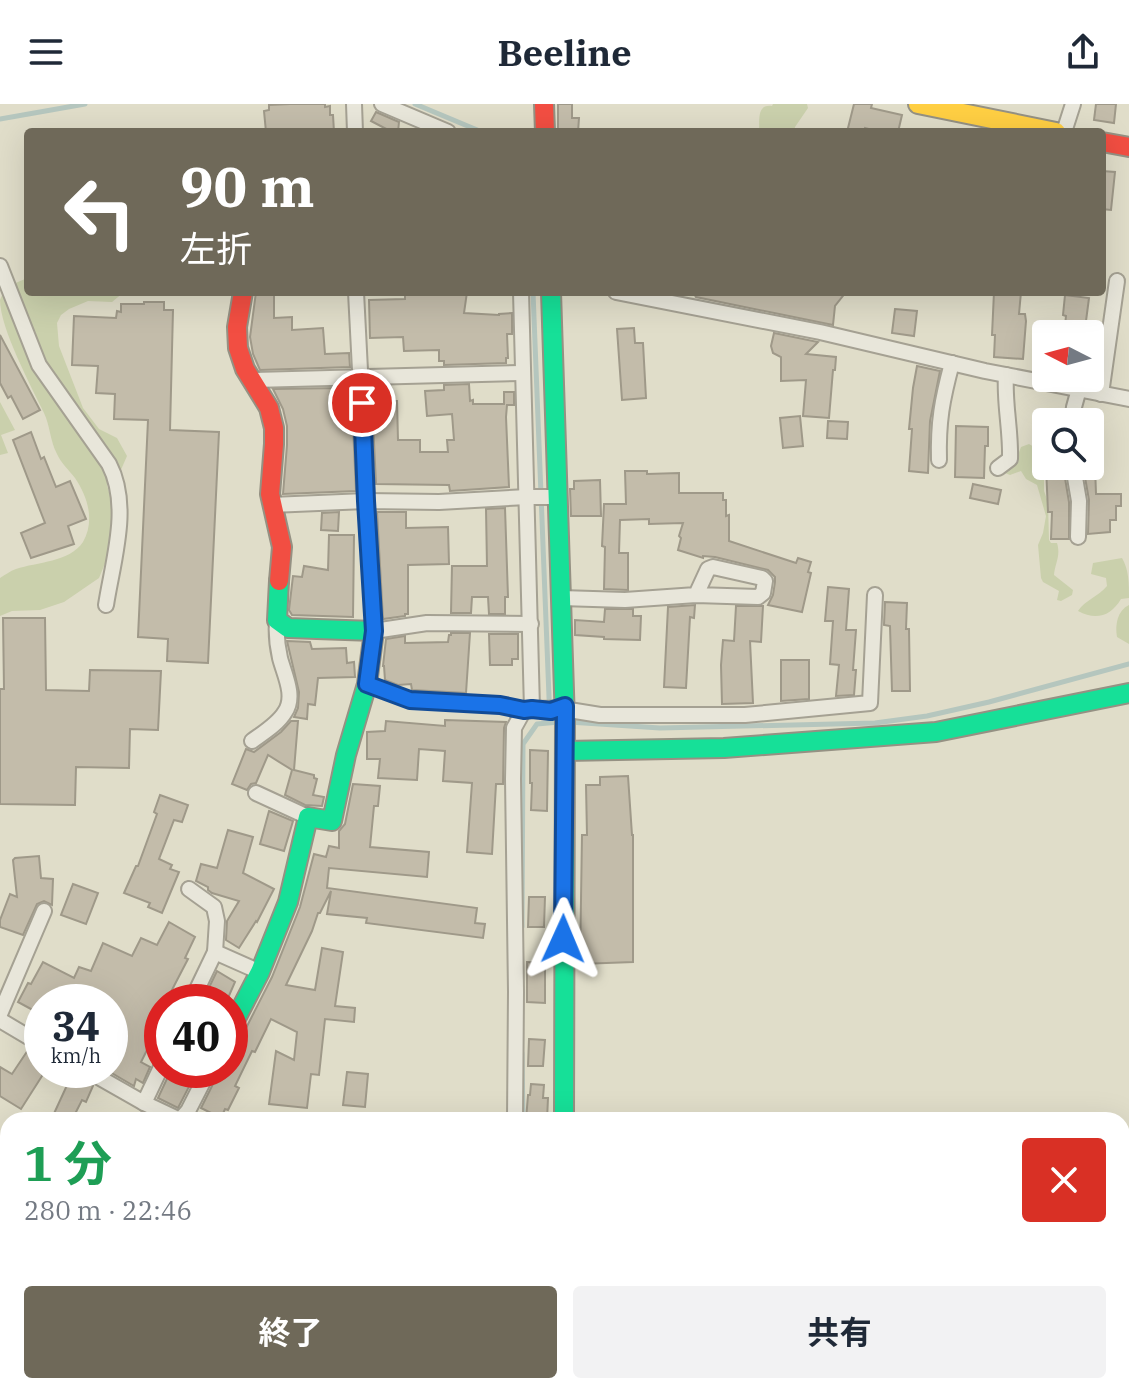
<!DOCTYPE html>
<html lang="ja">
<meta charset="utf-8">
<style>
:root{--surface:#fff;--page:#f2f2f3;--text:#1f2937;--muted:#747a83;--accent:#6f6959}
body{margin:0;font-family:"IBM Plex Serif","Noto Sans JP",serif;background:var(--page);color:var(--text);height:100vh;display:flex;flex-direction:column;font-size:30px;white-space:nowrap}
*{box-sizing:border-box;margin:0}
p{font-size:26px;color:var(--muted)}
.icon{flex:none;width:44px;height:44px;fill:none;stroke:currentColor;stroke-width:2;stroke-linecap:round;stroke-linejoin:round}
.map{position:relative;flex:1;overflow:hidden}
.drawer{position:absolute;left:0px;top:1008px;width:1130px;height:282px;display:flex;flex-direction:column;background:var(--surface);border-radius:24px 24px 0 0;box-shadow:0 8px 32px #0002}
.drawer>*{flex:none}
.top-card{position:absolute;left:24px;top:24px;width:1082px;height:168px;border-radius:8px;box-shadow:0 8px 32px #0002;background:#6f6959;color:#fff;overflow:hidden}
.needle{width:52px;rotate:276deg}
.controls{position:absolute;left:1032px;top:216px;display:grid;gap:16px}
.controls a{display:grid;place-items:center;width:72px;height:72px;border-radius:8px;background:var(--surface);box-shadow:0 8px 32px #0002;font-size:40px}
.speed{position:absolute;left:24px;top:880px;display:flex;gap:16px;font-size:40px;font-weight:700;text-align:center}
.speed>*{display:grid;place-content:center;width:104px;height:104px;border-radius:50%;background:var(--surface);box-shadow:0 8px 32px #0002;line-height:1}
.speed small{font-size:20px;font-weight:400}
.speed .limit{border:12px solid #d22;background:#fff;color:#111}
.pin{position:absolute;display:grid;place-items:center;width:68px;height:68px;color:#fff;margin:-34px;border:4px solid #fff;border-radius:50%;box-shadow:0 2px 8px #0007}
.me{position:absolute;width:88px;margin:-44px;rotate:1deg;stroke-linejoin:round;filter:drop-shadow(0 0 6px #0008)}
.turn{display:flex;align-items:center;gap:28px;height:168px;padding:0 24px;font-size:36px}
.turn .icon{width:104px;height:104px;stroke-width:2.5}
.turn b{display:block;font-size:56px;line-height:68px}
.round{display:grid;place-items:center;flex:none;width:84px;height:84px;border-radius:8px;background:var(--page)}
.overview{display:flex;align-items:center;justify-content:space-between;height:136px;padding:0 24px}
h1{font-size:48px;font-weight:700;line-height:60px;color:#1e9e55}
.primary-button{display:flex;gap:16px;margin-top:auto;padding:16px 24px}
.primary-button a{flex:1;height:92px;border-radius:8px;background:var(--accent);color:#fff;font-size:32px;font-weight:700;line-height:92px;text-align:center}
.primary-button a+a{background:var(--page);color:var(--text)}
header{display:flex;justify-content:space-between;align-items:center;height:104px;padding:0 24px;background:var(--surface);font-size:36px;font-weight:700}
.map>svg:first-child{display:block}
.green{fill:#cad0ac}
.lines{fill:none;stroke-linecap:round;stroke-linejoin:round}
.stream{stroke:#b5c6be;stroke-width:5}
.building{fill:#c3bcaa;stroke:#9f9989;stroke-width:2}
.street-casing{stroke:#a5a193;stroke-width:18}
.fast-casing{stroke:#959183;stroke-width:22}
.slow-casing{stroke:#959183;stroke-width:22}
.jam-casing{stroke:#959183;stroke-width:22}
.street{stroke:#e8e6da;stroke-width:14}
.fast{stroke:#16e098;stroke-width:18}
.slow{stroke:#ffcf43;stroke-width:18}
.jam{stroke:#f24e42;stroke-width:18}
.route-casing{stroke:#114b97;stroke-width:20}
.route{stroke:#1a73e8;stroke-width:14}
</style>
<header><svg class="icon" aria-label="menu" viewBox="0 0 24 24"><path d="M4 6h16M4 12h16M4 18h16"/></svg>Beeline<svg class="icon" aria-label="share" viewBox="0 0 24 24"><path d="M12 15V3M7 8l5-5 5 5M5 13v7h14v-7"/></svg></header>
<div class="map">
<svg width="1129" height="1289" viewBox="0 0 1129 1289">
<rect width="100%" height="100%" fill="#e0ddc9"/>
<g class="green">
<path d="M773,0H807L808,4L795,23L794,28H759C760,17 756,0 772,2Z"/>
<path d="M28,174V188H124L112,198L88,197L69,205L61,211L57,219L59,242L83,304L99,325L117,334L127,352L120,368L109,372L107,381L113,403L110,430L106,457L99,474L64,498L40,506L12,507L0,512V474C5,471 10,467 16,465C37,458 70,458 83,438C95,417 88,393 75,374C69,366 61,359 57,350C50,337 50,321 44,309C31,282 0,224 0,196C4,183 17,178 28,174Z"/>
<polygon points="0,298 15,326 1,331 8,349 0,351"/>
<path d="M1029,340L1034,343L1037,347L1044,374V387L1048,398L1049,436L1051,439H1057C1061,452 1055,459 1054,471L1073,486L1072,491L1061,497L1057,496L1059,487L1043,478L1041,474L1038,441L1043,429L1046,412L1037,381L1026,375L1021,367L1010,371L1005,369L1006,364L1014,361L1021,343Z"/>
<path d="M1122,454C1129,466 1129,479 1129,494L1121,495C1111,512 1096,517 1078,507C1085,496 1098,493 1107,482L1106,474L1091,470L1093,459Z"/>
<path d="M1129,501V540L1117,533C1115,521 1117,507 1129,501Z"/>
<polygon points="0,1075 8,1090 8,1282 91,1282 95,1289 8,1289 0,1283"/>
</g>
<g class="lines">
<g class="stream">
<polyline points="415,0 482,28"/>
<polyline points="0,15 85,0"/>
<polyline points="533,188 550,618"/>
<polyline points="569,618 660,624 875,619 927,612 989,598 1129,560"/>
<polyline points="522,823 523,640 537,620 559,618"/>
<polyline points="522,949 523,1016"/>
<polyline points="0,1163 8,1160"/>
</g>
</g>
<g class="building">
<polygon points="290,0 325,0 325,3 330,2 330,11 333,11 334,28 266,28 264,7 269,6 269,1"/>
<polygon points="558,0 572,0 572,14 579,14 578,28 558,28"/>
<polygon points="854,0 872,0 871,4 902,11 898,28 880,28 865,24 864,28 847,28"/>
<polygon points="1096,0 1116,0 1114,19 1094,16"/>
<polygon points="376,8 399,18 398,28 392,28 371,17"/>
<polygon points="1102,67 1115,68 1111,106 1102,105"/>
<polygon points="256,188 274,188 274,214 292,213 292,226 323,224 325,250 349,249 350,263 260,266 253,250 250,233"/>
<polygon points="405,188 467,188 464,209 499,211 499,210 512,209 512,230 507,230 508,254 506,254 506,259 444,261 444,257 439,257 439,246 404,247 403,233 370,234 369,196 405,195"/>
<polygon points="693,188 846,188 835,202 833,221 696,193"/>
<polygon points="994,188 1021,188 1019,210 1025,210 1026,217 1023,255 994,253 995,231 992,231"/>
<polygon points="1065,191 1089,194 1086,217 1093,218 1091,230 1064,230 1066,212 1063,211"/>
<polygon points="144,198 164,198 164,206 173,206 170,326 219,328 208,559 167,557 168,535 138,533 148,316 114,315 115,290 96,289 98,262 72,261 74,212 116,214 117,207 121,208 121,200 144,200"/>
<polygon points="895,205 917,207 914,232 892,229"/>
<polygon points="634,224 635,239 643,239 646,294 622,296 617,225"/>
<polygon points="774,229 818,238 806,250 836,253 835,266 833,266 829,314 803,312 806,276 781,277 781,253 773,249 771,242"/>
<polygon points="0,231 40,306 23,315 11,292 8,294 0,279"/>
<polygon points="917,262 940,267 930,317 928,369 909,367 912,325 909,325 913,284"/>
<polygon points="469,280 470,297 473,296 473,300 504,300 504,288 514,288 514,301 507,301 506,313 509,383 450,387 449,381 376,380 372,297 397,297 398,336 420,336 420,348 448,348 447,336 454,336 452,310 427,312 425,287 444,286 444,281"/>
<polygon points="340,284 340,323 353,322 356,387 283,390 287,341 287,322 283,305 273,285"/>
<polygon points="800,312 803,342 783,344 780,314"/>
<polygon points="828,317 848,318 847,335 827,334"/>
<polygon points="956,322 988,323 988,342 985,342 984,374 955,373"/>
<polygon points="31,328 41,355 44,353 56,383 70,377 86,415 68,422 74,440 31,454 21,429 45,419 13,336"/>
<polygon points="1046,362 1063,362 1069,398 1069,435 1051,435 1052,408 1048,408"/>
<polygon points="1083,362 1095,362 1096,390 1121,390 1121,402 1116,402 1116,416 1110,416 1110,428 1088,430 1089,396"/>
<polygon points="625,367 647,367 647,370 679,369 679,389 723,389 723,396 726,396 726,412 729,411 729,437 796,459 798,454 811,458 808,468 811,469 802,508 768,501 773,491 775,478 775,473 768,466 715,453 703,452 703,454 678,446 681,434 679,432 683,419 649,420 649,415 620,416 619,449 628,449 628,486 604,485 605,443 602,442 604,400 626,400"/>
<polygon points="600,376 601,412 571,412 570,385 574,385 574,377"/>
<polygon points="973,380 1001,386 998,400 970,394"/>
<polygon points="505,404 508,493 505,493 505,510 489,510 488,493 472,493 471,509 451,509 452,462 487,462 486,405"/>
<polygon points="339,408 338,427 321,426 322,409"/>
<polygon points="377,408 406,408 406,424 448,423 449,460 408,461 408,510 405,510 405,512 383,515"/>
<polygon points="329,431 354,431 353,513 292,511 289,506 293,472 302,473 304,462 328,466"/>
<polygon points="828,483 849,485 846,526 856,526 853,566 856,566 854,591 836,592 839,561 830,560 833,517 825,517"/>
<polygon points="885,498 907,499 906,525 909,525 910,587 892,587 890,522 884,521"/>
<polygon points="695,501 694,514 690,513 686,584 664,583 668,503"/>
<polygon points="736,502 763,502 761,538 750,537 753,599 722,600 721,561 723,536 734,537"/>
<polygon points="605,505 633,505 633,512 641,512 640,536 604,535 604,533 575,531 575,516 604,518"/>
<polygon points="3,514 45,514 46,586 89,587 90,566 161,567 158,626 130,625 129,664 76,663 75,701 0,700 0,585 4,585"/>
<polygon points="451,529 470,529 466,589 412,586 411,580 398,581 385,576 384,562 383,562 386,535 405,532 405,539 448,538 449,531 451,531"/>
<polygon points="489,530 518,530 518,555 512,555 512,561 490,561"/>
<polygon points="287,537 310,538 312,545 346,544 347,559 354,558 355,573 318,574 315,601 308,600 307,615 294,613 298,604 299,588"/>
<polygon points="781,556 809,556 809,595 781,597"/>
<polygon points="445,616 506,618 504,624 503,680 496,680 492,750 467,748 472,679 443,677 445,647 419,645 417,676 378,674 380,655 367,655 367,628 385,627 386,617 445,622"/>
<polygon points="291,617 298,617 294,666 314,671 314,674 317,675 313,691 324,693 322,702 305,701 285,691 292,666 268,651 256,679 251,680 247,686 232,680 246,645 254,648 281,628"/>
<polygon points="530,646 548,647 547,707 531,706 532,679 530,679"/>
<polygon points="628,672 632,731 633,731 633,858 580,860 582,731 587,731 586,681 600,681 600,673"/>
<polygon points="353,680 380,682 378,702 374,702 370,743 429,748 427,773 329,764 327,784 477,804 475,819 485,820 483,834 366,819 367,814 327,810 331,787 320,809 318,809 312,827 286,881 315,886 322,844 343,848 335,902 355,904 354,918 325,915 319,971 311,970 307,1004 269,1000 276,947 294,956 297,928 271,915 255,948 252,947 235,982 239,984 228,1006 225,1005 221,1014 201,1004 220,966 230,966 230,946 234,938 242,932 272,873 300,803 314,750 326,753 329,742 339,744 339,727 345,720"/>
<polygon points="160,691 188,701 182,718 174,716 159,755 172,761 170,765 179,768 162,809 148,803 150,799 124,789 136,762 138,762 157,710 154,708"/>
<polygon points="269,707 293,717 284,747 260,740"/>
<polygon points="228,726 253,733 243,769 274,785 257,818 256,817 239,844 226,836 227,817 239,797 212,789 208,786 208,783 196,777 201,760 217,764"/>
<polygon points="39,752 41,774 53,775 52,801 44,797 37,800 23,831 0,823 0,816 10,790 17,793 13,756 15,754"/>
<polygon points="73,780 98,789 86,820 61,811"/>
<polygon points="529,793 545,793 544,823 528,823"/>
<polygon points="169,818 195,833 185,854 188,855 175,880 166,898 162,898 162,916 141,958 150,963 143,979 136,975 134,982 110,968 110,898 68,898 52,890 48,898 42,898 42,911 18,898 28,879 31,880 43,858 74,874 79,863 91,867 103,839 132,852 141,834 157,841"/>
<polygon points="527,858 545,859 545,899 527,898"/>
<polygon points="217,867 235,878 228,894 224,893 231,896 230,898 202,898"/>
<polygon points="529,935 545,936 543,962 528,962"/>
<polygon points="28,946 42,954 42,972 21,1005 0,992 0,963 12,970"/>
<polygon points="74,966 76,966 80,974 93,982 86,998 82,996 72,1016 51,1016"/>
<polygon points="171,966 185,966 195,971 178,1004 158,994"/>
<polygon points="347,968 368,970 365,1003 343,1001"/>
<polygon points="531,980 544,981 543,994 548,994 547,1016 526,1016 528,991 530,991"/>
</g>
<g class="lines">
<g class="street-casing">
<g id="street">
<polyline points="354,0 355,28"/>
<polyline points="382,0 448,28"/>
<polyline points="1064,28 1073,0"/>
<path d="M0,162L39,261L109,360C131,402 113,456 106,501"/>
<path d="M356,188C362,301 367,414 374,527L427,519L531,520"/>
<polyline points="521,188 532,605"/>
<polyline points="616,188 820,228 985,267 1129,295"/>
<polyline points="251,276 522,269"/>
<polyline points="1101,290 1117,177"/>
<polyline points="1072,318 1074,303 1079,285"/>
<path d="M939,356C938,318 942,296 952,259"/>
<polyline points="1073,362 1079,397 1078,433"/>
<path d="M998,364L1010,355C1011,326 1004,299 1006,271"/>
<polyline points="271,401 366,397 439,398 527,393 559,393"/>
<polyline points="561,494 625,496 696,491 758,493 763,489 765,477 762,474 713,463 708,465 696,491"/>
<polyline points="367,580 410,596 500,601 524,606"/>
<polyline points="563,605 600,611 745,611 870,599 875,491"/>
<path d="M252,637C263,629 278,620 285,608C296,592 284,570 280,554C277,541 276,529 277,516"/>
<polyline points="256,689 308,713"/>
<polyline points="189,785 214,803 217,817 215,848"/>
<polyline points="191,898 215,848 260,868"/>
<polyline points="0,910 44,807"/>
<polyline points="0,916 42,941"/>
<polyline points="86,966 144,999 180,1016"/>
<polyline points="144,999 162,961"/>
<polyline points="180,1016 188,1007 209,966"/>
<path d="M515,1016L516,888L513,675L514,624L524,606C539,603 549,607 565,602"/>
<polyline points="1122,1142 1129,1142"/>
<polyline points="235,1282 237,1289"/>
<polyline points="575,1282 576,1289"/>
</g>
</g>
<g class="fast-casing">
<g id="fast">
<polyline points="551,188 565,618 564,1016"/>
<polyline points="565,647 724,644 936,628 1129,589"/>
<polyline points="230,926 260,868 288,798 308,713 332,717 346,651 367,580 374,527 288,524 277,516 279,477"/>
</g>
</g>
<g class="slow-casing">
<polyline id="slow" points="918,0 1056,28"/>
</g>
<g class="jam-casing">
<g id="jam">
<polyline points="544,0 545,28"/>
<polyline points="1102,38 1129,43"/>
<polyline points="243,188 237,223 238,244 245,265 269,304 274,324 274,340 270,390 282,443 279,477"/>
<polyline points="0,1103 8,1098"/>
</g>
</g>
<use href="#street" class="street"/>
<use href="#fast" class="fast"/>
<use href="#slow" class="slow"/>
<use href="#jam" class="jam"/>
</g>
<g class="lines">
<g class="route-casing">
<polyline id="route" points="362,299 366,397 374,527 367,580 410,596 500,601 524,606 532,605 551,607 565,602 563,835"/>
</g>
<use href="#route" class="route"/>
</g>
</svg>
<div class="controls">
<a><svg class="needle" viewBox="-14 -14 28 28"><path d="M0-13l5 13h-10z" fill="#e53935"/><path d="M0 13l5-13h-10z" fill="#747a83"/></svg></a>
<a><svg class="icon" aria-label="search" viewBox="0 0 24 24"><circle cx="10" cy="10" r="6"/><path d="M15 15l6 6"/></svg></a>
</div>
<div class="speed"><div>34<small>km/h</small></div><div class="limit">40</div></div>
<div class="pin" style="left:362px;top:299px;background:#d93025"><svg class="icon" aria-label="arrive" viewBox="0 0 24 24"><path d="M6 21V4h12l-3 4 3 4H6"/></svg></div>
<svg class="me" style="left:563px;top:835px" viewBox="-20 -20 40 40"><path d="M0-17L14 15 0 8-14 15z" fill="#1a73e8" stroke="#fff" stroke-width="4"/></svg>
<div class="top-card">
<div class="turn"><svg class="icon" aria-label="left" viewBox="0 0 24 24"><path d="M17 20v-9H6M10 6l-5 5 5 5"/></svg><div><b>90 m</b>左折</div></div>
</div>
<section class="drawer">
<div class="overview"><div><h1>1 分</h1><p>280 m · 22:46</p></div><a class="round" style="background:#d93025;color:#fff"><svg class="icon" aria-label="close" viewBox="0 0 24 24"><path d="M6 6l12 12M18 6L6 18"/></svg></a></div>
<div class="primary-button"><a>終了</a><a>共有</a></div>
</section>
</div>
